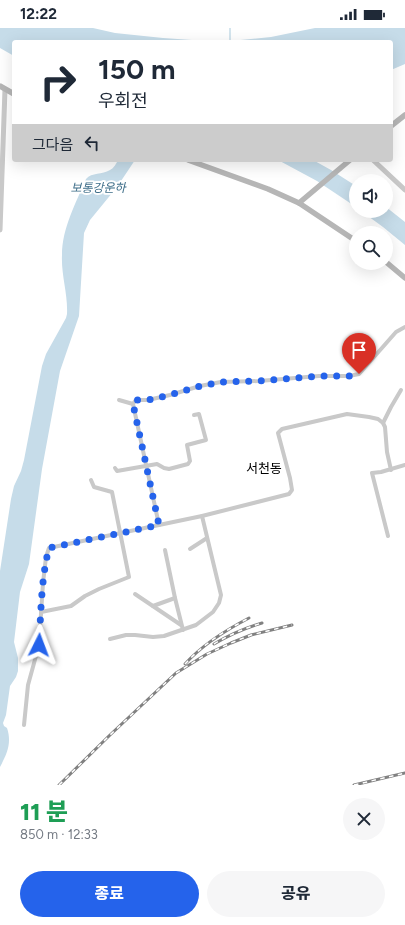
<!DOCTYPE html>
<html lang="ko">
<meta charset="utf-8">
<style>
:root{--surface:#fff;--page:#f6f6f7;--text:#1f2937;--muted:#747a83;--accent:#2563eb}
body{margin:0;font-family:Figtree,"Noto Sans KR",sans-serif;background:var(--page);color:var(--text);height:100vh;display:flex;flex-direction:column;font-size:15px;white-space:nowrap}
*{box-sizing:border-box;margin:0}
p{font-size:13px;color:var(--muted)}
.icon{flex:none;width:22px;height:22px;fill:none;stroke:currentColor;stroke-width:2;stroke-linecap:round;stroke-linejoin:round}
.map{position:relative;height:757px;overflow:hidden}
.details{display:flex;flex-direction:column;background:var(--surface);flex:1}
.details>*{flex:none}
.hud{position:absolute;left:12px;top:12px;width:381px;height:122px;border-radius:4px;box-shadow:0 4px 16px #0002;background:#fff;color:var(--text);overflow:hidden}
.fabs{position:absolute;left:349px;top:146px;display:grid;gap:8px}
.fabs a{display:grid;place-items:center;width:44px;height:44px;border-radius:50%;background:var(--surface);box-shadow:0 4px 16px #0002;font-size:20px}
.pin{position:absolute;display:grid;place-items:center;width:34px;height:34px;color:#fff;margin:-41px -17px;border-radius:50% 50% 50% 0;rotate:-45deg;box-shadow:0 0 4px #0007}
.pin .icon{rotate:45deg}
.me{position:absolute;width:44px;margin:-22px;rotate:3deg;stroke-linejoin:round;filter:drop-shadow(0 0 3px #0008)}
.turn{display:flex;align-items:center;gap:14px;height:84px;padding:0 20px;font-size:18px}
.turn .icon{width:52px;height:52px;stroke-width:2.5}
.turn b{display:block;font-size:28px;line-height:34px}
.then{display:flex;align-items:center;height:38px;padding:0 20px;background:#0003;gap:8px;font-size:15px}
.round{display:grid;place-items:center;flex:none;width:42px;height:42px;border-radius:21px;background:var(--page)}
.summary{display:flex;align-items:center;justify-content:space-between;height:68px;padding:0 20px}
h1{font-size:24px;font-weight:800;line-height:30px;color:#1e9e55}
.action{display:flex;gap:8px;margin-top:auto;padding:8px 20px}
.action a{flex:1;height:46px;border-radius:24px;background:var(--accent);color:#fff;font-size:16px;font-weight:800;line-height:46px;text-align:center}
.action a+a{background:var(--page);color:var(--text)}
.status{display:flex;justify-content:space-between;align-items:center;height:28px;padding:0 20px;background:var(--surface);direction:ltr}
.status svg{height:11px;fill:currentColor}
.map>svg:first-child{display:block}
.water{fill:#c6dce9}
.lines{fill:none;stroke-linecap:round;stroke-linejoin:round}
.stream{stroke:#c6dce9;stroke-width:1.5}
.minor{stroke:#c9c9c9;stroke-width:4}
.tertiary{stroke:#c9c9c9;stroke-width:5}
.secondary{stroke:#b6b6b6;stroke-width:5.5}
.rail-casing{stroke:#818181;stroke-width:3}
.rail{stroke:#fff;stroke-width:1.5;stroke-dasharray:4.5;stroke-linecap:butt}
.route{stroke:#2563eb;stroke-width:7;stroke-dasharray:0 12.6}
.labels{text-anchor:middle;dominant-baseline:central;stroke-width:4;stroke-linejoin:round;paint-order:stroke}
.water-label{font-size:12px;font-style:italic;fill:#3e6e89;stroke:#fff}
.quarter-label{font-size:13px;fill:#000;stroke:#fff}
</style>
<div class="status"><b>12:22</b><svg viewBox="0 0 49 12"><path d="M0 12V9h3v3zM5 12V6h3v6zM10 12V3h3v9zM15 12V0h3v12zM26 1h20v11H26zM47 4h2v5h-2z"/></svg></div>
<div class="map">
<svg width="405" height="757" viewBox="0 0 405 757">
<rect width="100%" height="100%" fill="#fff"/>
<g class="water">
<polygon points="0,0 93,0 115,5 163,10 192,12 230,13 271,9 315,0 405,0 405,36 391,42 391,14 14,14 14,28 0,20"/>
<path d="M118,132H135L117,159L90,192L84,205L79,288L60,343L42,441L29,536L20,564L14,614L18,630V643L16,649L10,658L6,687L3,695L4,698L7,700C12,715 7,726 0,739V543L11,471L14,458L21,443L24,432L42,338L46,326L66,290L67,286C68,266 61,247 62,227C62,200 76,175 86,151C92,144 102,147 110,142C114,140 116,136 118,132Z"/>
<polygon points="278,132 313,132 331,142 356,158 356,179 317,153"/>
<polygon points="386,179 405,194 405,217 383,199 361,183 386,183"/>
</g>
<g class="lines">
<polyline class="stream" points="230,0 230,13"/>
<g class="minor">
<polyline points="119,372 133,376"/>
<polyline points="383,395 391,379 401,362"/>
<polyline points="115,440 117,443 157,436 164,440 169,441 188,436 190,433 187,417 206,412 199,386 194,387"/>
<polyline points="159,497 133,376 135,373 137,372 148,372 170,367 200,358 221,354 259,353 319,348 349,348 359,346 396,304 405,299"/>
<polyline points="388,508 372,445 381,444 405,437"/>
<polyline points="190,521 207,510"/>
<polyline points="165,522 175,570 183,602"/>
<polyline points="135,566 181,597"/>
<polyline points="153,578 175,570"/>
<polyline points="41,584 71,578 85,568 99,561 129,549 112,464 94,459 91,452"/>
<polyline points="110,611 126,607 135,607 153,609 164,608 196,597 213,584 219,575 221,567 202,488"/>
<polyline points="24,697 28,657 39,617 43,555 46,529 49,520 202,488 289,466 292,462 290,450 278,405 282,401 347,386 369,389 378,391 383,395 385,399 387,424 391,442"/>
</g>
<g class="tertiary">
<polyline points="373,132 405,162"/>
<polyline points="0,202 5,61"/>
</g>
<g class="secondary">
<polyline points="0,58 14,66"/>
<polyline points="391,98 405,87"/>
<polyline points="188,132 268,161 299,175 356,213"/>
<polyline points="299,175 350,132"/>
<polyline points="386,234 405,250"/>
</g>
<g class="rail-casing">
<g id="rail">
<path d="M214,616C229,607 245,600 262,595"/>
<path d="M185,636C203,616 226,602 249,590"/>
<polyline points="59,757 110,707 176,645 207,626 231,615 251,607 292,597"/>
<polyline points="354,757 405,745"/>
</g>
</g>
<use href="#rail" class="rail"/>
</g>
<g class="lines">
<path class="route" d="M39,617C41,585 41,551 49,520L159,497L133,376L135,373L137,372H148L170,367L200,358L221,354L259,353L320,348H349L359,346"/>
</g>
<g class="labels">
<g class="water-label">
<text x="98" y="160">보통강운하</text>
</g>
<g class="quarter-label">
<text x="264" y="440">서천동</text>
</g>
</g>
</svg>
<div class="fabs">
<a><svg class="icon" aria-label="sound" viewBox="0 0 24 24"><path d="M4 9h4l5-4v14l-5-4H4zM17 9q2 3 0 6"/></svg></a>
<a><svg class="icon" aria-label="search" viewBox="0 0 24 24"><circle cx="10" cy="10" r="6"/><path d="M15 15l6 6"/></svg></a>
</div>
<div class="pin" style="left:359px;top:346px;background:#d93025"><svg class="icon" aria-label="arrive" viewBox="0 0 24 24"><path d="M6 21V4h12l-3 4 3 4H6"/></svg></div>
<svg class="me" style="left:39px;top:617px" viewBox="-20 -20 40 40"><path d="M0-17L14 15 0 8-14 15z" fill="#2563eb" stroke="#fff" stroke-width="4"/></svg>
<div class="hud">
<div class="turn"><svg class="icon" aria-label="right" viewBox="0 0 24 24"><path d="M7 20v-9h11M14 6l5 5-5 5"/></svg><div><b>150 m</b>우회전</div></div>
<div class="then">그다음<svg class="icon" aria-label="left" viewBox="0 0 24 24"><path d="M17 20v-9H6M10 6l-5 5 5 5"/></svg></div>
</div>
</div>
<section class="details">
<div class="summary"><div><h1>11 분</h1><p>850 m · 12:33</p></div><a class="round"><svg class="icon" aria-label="close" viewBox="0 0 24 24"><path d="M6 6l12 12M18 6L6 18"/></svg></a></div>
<div class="action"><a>종료</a><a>공유</a></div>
</section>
